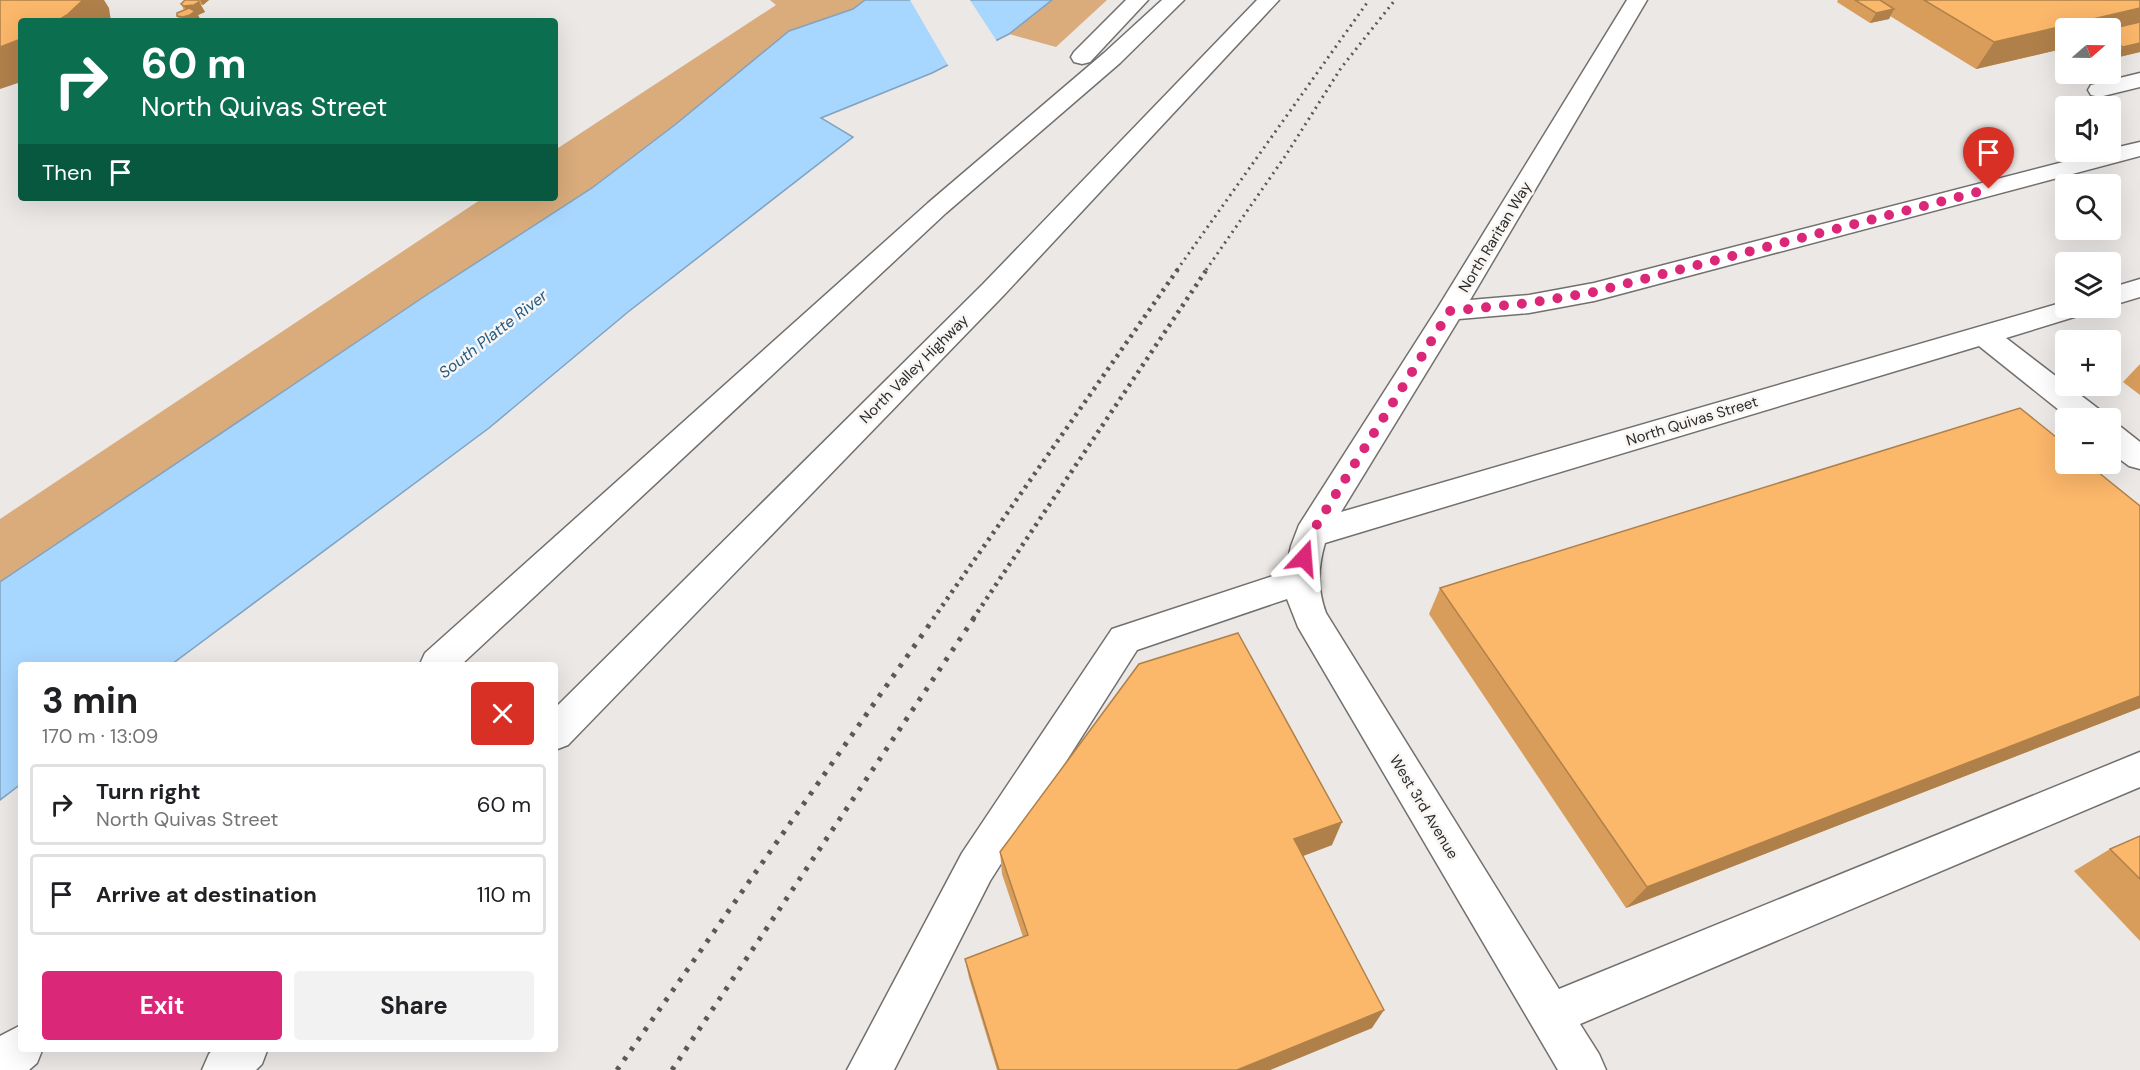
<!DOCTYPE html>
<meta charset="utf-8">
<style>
:root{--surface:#fff;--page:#f2f2f2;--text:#202124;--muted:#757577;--line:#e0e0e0;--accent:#db2777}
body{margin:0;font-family:"DM Sans",sans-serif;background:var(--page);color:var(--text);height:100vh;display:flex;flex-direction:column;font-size:22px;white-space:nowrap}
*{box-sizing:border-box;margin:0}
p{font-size:20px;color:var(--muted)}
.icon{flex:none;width:33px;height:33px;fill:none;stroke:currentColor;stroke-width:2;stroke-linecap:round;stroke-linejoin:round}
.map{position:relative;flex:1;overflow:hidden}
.side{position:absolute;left:18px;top:662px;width:540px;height:390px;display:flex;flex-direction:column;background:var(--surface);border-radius:6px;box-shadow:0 6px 24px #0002}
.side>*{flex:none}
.guide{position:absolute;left:18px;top:18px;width:540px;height:183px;border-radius:6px;box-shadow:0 6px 24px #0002;background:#0b6e4f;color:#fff;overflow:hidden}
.needle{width:39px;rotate:70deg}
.fabs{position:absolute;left:2055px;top:18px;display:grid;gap:12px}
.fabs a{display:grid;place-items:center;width:66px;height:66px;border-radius:6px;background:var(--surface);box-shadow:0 6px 24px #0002;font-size:30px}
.pin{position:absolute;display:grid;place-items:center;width:51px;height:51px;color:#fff;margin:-62px -26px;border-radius:50% 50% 50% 0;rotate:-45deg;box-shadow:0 0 6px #0007}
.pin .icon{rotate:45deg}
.me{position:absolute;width:66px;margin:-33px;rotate:19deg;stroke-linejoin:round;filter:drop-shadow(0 0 4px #0008)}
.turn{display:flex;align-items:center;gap:21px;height:126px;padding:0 24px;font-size:27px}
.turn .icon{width:78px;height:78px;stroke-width:2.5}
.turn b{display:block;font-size:42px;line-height:51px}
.then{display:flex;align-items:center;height:57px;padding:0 24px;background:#0003;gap:12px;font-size:22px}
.round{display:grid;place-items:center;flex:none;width:63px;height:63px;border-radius:6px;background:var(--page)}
.summary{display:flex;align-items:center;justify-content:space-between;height:102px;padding:0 24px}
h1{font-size:36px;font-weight:700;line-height:45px}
.primary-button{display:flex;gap:12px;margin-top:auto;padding:12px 24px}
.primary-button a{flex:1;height:69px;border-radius:6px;background:var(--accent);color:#fff;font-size:24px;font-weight:700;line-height:69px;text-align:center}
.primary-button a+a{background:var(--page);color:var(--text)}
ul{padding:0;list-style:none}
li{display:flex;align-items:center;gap:18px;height:81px;margin:0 12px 9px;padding:0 12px;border:3px solid var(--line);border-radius:6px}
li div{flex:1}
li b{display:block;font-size:22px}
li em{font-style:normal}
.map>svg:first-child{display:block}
.green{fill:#daac7c}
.water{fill:#a7d6fe;stroke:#82a2be;stroke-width:1.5}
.pier{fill:#ebe8e6}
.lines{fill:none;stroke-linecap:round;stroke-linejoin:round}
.minor-casing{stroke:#72706e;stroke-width:3}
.highway-casing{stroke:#72706e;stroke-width:3}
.minor{fill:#fff;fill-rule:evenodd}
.highway{fill:#fff;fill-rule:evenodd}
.rail-far2{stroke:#5b5958;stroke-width:3;stroke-dasharray:2 4.5;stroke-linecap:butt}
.rail-far1{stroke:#5b5958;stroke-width:4.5;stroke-dasharray:3 5;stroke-linecap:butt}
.rail{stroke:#5b5958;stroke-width:5;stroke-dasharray:4 8;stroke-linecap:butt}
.wall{fill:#d89d5b}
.shaded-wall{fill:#b0804a}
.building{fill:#fbb76a;stroke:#b0804a;stroke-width:1.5}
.route{stroke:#db2777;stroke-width:10;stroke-dasharray:0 18}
.labels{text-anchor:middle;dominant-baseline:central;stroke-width:5;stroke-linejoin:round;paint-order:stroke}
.street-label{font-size:15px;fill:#2b2a29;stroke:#f8f5f3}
.water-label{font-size:16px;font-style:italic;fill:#205b86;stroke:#f8f5f3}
</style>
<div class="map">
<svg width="2140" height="1070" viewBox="0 0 2140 1070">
<rect width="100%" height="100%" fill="#ebe8e6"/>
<g class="green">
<polygon points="770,0 865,0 853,9 827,18 676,124 592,188 428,294 0,582 0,519 483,198 555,198 555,150 776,5"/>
<polygon points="1052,0 1107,0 1056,47 1009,34"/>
</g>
<polygon class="water" points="865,0 1052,0 1009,34 932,73 821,118 853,137 628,312 489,428 172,664 21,664 21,784 0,800 0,582 428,294 592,188 676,124 789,31 853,9"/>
<polygon class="pier" points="910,0 970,0 998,43 949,67"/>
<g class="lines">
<g class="minor-casing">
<g id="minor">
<path d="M1627,0H1647L1470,300L1529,295L1594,283L2102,152H2110V149L2140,142V156L1594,301L1529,313L1459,319L1341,512L2064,302L2066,308H2088L2084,314L2006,338L2100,410L2104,418H2069L1979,346L1325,543C1318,567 1317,588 1326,613L1559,989L2140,752V787L1580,1024L1599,1054L1606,1070H1558L1298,627L1287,599L1137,650L990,881L894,1070H847L962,853L1112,629L1285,572L1291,546L1299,525L1437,309Z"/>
<polygon points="2140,73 2140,87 2099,97 2091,95 2088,90 2091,85"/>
<polygon points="2140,279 2140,297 2110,306 2110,288"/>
<polygon points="2110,424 2121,427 2140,442 2140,469 2129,466 2110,452"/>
</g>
</g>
<g class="highway-casing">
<g id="highway">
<polygon points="1126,0 1148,0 1090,62 1082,64 1074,62 1071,57 1074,52"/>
<polygon points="1162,0 1184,0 1120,63 946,213 462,664 420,664 425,653 928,203 1104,53"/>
<polygon points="1257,0 1279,0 1003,296 568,745 555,750 555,708 983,284"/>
<polygon points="21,1025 21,1048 43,1048 37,1063 29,1070 0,1070 0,1036"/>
<polygon points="214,1048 268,1048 262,1064 256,1070 202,1070 209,1054"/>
</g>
</g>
<use href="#minor" class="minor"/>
<use href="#highway" class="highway"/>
<g class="rail-far2">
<polyline points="1177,270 1369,0"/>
<polyline points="1206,270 1286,155 1341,68 1395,0"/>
</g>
<g class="rail-far1">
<polyline points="933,619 1178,269"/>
<polyline points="973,619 1207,269"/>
</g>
<g class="rail">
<polyline points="617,1070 934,618"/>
<polyline points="672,1070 974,618"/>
</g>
</g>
<g class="wall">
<polygon points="185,0 209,0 203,5 201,5 205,12 198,15 201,21 180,21 177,16 184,10 181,4"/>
<polygon points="1838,0 2140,0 2140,52 2115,58 2110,55 2110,28 2066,28 2066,48 1976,69 1890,16 1889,19 1870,23 1837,2"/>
<polygon points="2140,364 2140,395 2123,382"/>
<polygon points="2140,506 2140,708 1626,908 1429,614 1440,588"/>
<polygon points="2140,836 2140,941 2074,871 2110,849"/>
<polygon points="1332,845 1303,856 1372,1028 1270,1070 997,1070 969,978 965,959 1023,937 1002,874 1000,852"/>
</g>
<g class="shaded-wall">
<polygon points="83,0 104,0 109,8 111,21 57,21"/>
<polygon points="200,0 209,0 203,5"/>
<polygon points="199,2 205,12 198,15 201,21 185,21 183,17 189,15 184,6"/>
<polygon points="2140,8 2140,31 2110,38 2110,28 2066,28 2066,48 1976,69 1994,42"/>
<polygon points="1894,9 1889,19 1870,23 1876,13"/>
<polygon points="21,39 21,82 0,89 0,47"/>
<polygon points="2140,43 2140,52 2115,58 2123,47"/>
<polygon points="2140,696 2140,708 1626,908 1647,887"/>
<polygon points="1342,822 1332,845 1287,862 1294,839"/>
<polygon points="1384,1010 1372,1028 1270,1070 1237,1070"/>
</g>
<g class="building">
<polygon points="0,0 83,0 67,15 57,21 21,21 21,39 0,47"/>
<polygon points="185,0 198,0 199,2 194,5 184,6 181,4"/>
<polygon points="1855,0 1880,0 1894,9 1876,13"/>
<polygon points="1924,0 2140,0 2140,8 1994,42"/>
<polygon points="189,8 195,11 190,15 183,17 177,16 177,13"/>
<polygon points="2140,22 2140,43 2123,47 2110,41 2110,29"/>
<polygon points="2020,408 2066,445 2066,464 2088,464 2140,506 2140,696 1647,887 1440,588"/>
<polygon points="1238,633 1342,822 1294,839 1384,1010 1237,1070 999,1070 965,959 1028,935 1000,852 1139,664"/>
<polygon points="2140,836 2140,879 2110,849"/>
</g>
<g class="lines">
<polyline class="route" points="1304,558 1311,534 1450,311 1529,303 1594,292 1989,189"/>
</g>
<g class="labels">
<g class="street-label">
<text transform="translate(1495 237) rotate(-59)">North Raritan Way</text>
<text transform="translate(914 369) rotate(-45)">North Valley Highway</text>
<text transform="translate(1692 421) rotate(-17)">North Quivas Street</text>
<text transform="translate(1424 807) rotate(59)">West 3rd Avenue</text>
</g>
<g class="water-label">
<text transform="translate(493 334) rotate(-38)">South Platte River</text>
</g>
</g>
</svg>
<div class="fabs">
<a><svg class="needle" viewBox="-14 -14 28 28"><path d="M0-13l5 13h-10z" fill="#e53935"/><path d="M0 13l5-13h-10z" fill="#757577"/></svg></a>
<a><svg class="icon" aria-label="sound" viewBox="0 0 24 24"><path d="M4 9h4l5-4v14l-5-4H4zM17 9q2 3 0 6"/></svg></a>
<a><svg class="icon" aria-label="search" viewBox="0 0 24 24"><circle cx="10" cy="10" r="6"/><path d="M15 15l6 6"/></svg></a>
<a><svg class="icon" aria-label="layers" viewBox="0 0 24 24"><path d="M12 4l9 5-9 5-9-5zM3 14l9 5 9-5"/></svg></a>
<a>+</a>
<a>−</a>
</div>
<div class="pin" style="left:1989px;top:189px;background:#d93025"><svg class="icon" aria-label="arrive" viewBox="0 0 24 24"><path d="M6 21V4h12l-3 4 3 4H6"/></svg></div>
<svg class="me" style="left:1304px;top:558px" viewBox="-20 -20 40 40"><path d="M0-17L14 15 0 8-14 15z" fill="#db2777" stroke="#fff" stroke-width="4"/></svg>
<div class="guide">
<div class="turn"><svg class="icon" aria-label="right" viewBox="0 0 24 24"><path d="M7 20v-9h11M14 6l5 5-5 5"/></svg><div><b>60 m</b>North Quivas Street</div></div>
<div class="then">Then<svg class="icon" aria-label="arrive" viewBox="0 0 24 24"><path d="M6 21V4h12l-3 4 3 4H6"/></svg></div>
</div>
<section class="side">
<div class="summary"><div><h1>3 min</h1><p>170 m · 13:09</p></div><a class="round" style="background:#d93025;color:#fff"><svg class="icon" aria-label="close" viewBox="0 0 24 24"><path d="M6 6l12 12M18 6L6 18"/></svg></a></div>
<ul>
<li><svg class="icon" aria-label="right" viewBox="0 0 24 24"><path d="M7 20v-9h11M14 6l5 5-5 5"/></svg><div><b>Turn right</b><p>North Quivas Street</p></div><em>60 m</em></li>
<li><svg class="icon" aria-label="arrive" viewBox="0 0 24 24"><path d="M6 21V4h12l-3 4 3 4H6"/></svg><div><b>Arrive at destination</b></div><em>110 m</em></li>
</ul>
<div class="primary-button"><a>Exit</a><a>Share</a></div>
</section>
</div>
